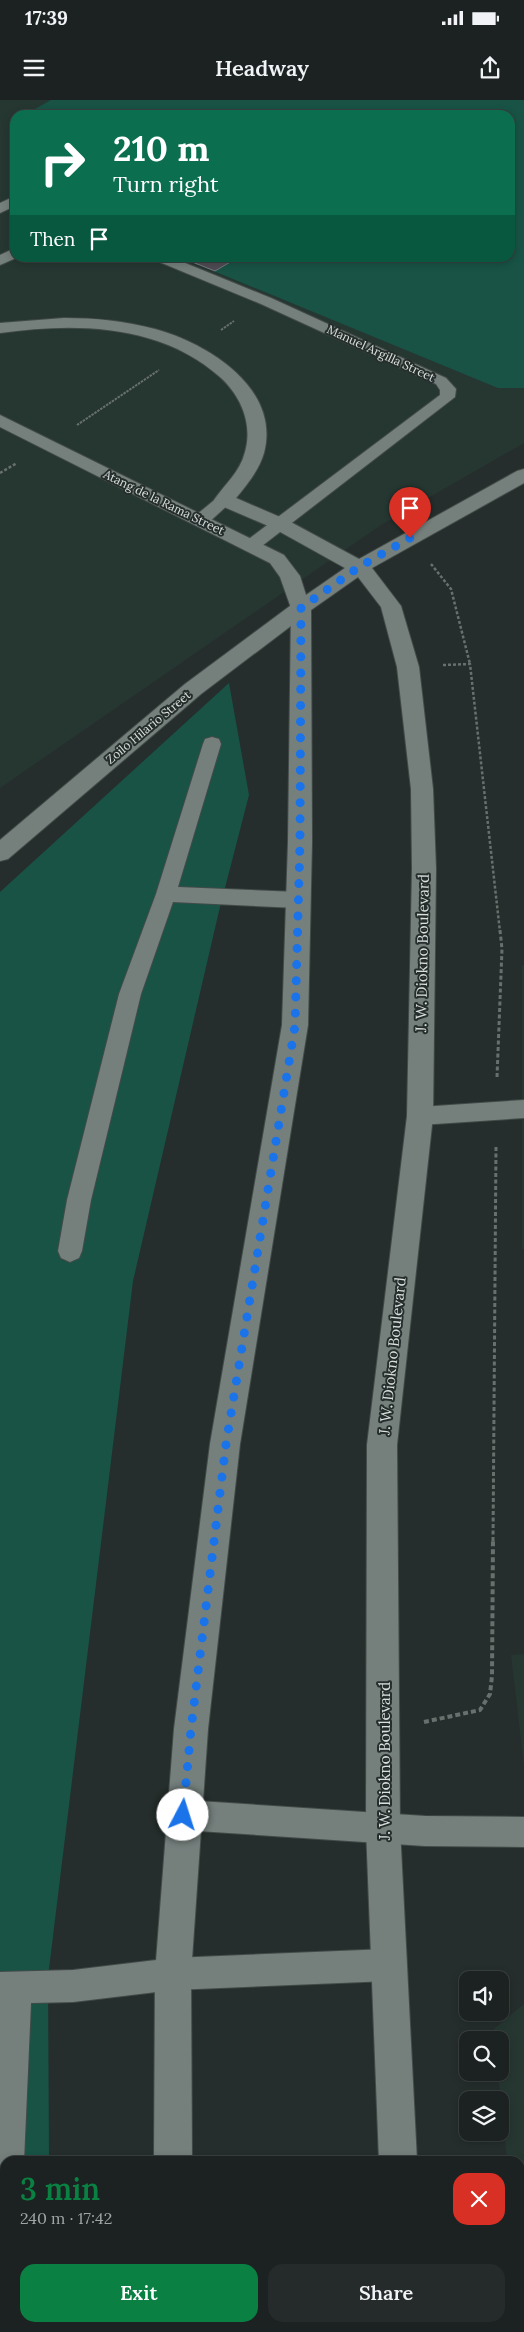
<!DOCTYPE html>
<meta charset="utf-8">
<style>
:root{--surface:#1c2221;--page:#252a2a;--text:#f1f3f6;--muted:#a0a4a5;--line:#3a3f3f;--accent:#0b8043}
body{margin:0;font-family:Lora,serif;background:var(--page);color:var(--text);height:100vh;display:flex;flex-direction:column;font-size:19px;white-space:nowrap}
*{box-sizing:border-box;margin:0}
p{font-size:16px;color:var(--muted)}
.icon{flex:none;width:28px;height:28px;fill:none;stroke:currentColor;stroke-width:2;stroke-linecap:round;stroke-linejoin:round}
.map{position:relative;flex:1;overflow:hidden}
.drawer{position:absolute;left:0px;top:2056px;width:525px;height:176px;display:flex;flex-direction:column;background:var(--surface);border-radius:15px 15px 0 0;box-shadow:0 2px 8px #0003,0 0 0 1px var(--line)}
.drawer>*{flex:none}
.top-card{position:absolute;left:10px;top:10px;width:505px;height:152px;border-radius:15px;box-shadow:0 2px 8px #0003,0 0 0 1px var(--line);background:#0b6e4f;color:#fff;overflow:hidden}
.buttons{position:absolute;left:459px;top:1871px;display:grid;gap:10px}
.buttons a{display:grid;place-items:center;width:50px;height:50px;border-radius:10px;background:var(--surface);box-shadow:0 2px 8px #0003,0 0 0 1px var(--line);font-size:25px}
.pin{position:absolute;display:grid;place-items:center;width:42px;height:42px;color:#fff;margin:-51px -21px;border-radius:50% 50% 50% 0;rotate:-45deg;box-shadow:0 0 5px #0007}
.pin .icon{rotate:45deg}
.me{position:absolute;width:55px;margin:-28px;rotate:5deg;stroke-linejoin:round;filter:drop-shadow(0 0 4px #0008)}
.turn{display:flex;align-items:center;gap:18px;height:105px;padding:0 20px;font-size:22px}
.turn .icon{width:65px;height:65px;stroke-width:2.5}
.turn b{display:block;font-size:35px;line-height:42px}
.then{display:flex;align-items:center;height:48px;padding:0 20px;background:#0003;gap:10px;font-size:19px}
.round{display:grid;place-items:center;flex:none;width:52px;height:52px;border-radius:15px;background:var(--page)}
.headline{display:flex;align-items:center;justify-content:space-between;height:85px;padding:0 20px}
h1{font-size:30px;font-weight:600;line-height:38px;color:var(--accent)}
.action{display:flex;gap:10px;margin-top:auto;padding:10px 20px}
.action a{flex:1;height:58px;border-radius:15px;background:var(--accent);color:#fff;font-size:20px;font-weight:600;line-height:58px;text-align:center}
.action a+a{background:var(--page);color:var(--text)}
.status{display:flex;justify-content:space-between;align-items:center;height:35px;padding:0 25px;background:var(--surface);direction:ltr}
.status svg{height:14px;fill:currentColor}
header{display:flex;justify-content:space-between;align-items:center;height:65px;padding:0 20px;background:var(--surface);font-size:22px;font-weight:600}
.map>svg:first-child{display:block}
.built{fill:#263732;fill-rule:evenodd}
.green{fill:#185346}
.building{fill:#4f4b54;stroke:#79767e}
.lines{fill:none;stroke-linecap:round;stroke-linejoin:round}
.lane-casing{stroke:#434b49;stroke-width:2}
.street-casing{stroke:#434b49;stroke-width:2}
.secondary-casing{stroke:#434b49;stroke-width:2}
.path-far3{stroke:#68706e;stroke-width:2;stroke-dasharray:2.5 1;stroke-linecap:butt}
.path-far2{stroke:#68706e;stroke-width:2.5;stroke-dasharray:3 2;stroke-linecap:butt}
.path-far1{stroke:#68706e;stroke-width:3;stroke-dasharray:4 2.5;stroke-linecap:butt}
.path{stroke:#68706e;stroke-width:4;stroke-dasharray:5 3;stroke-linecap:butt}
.lane{fill:#75807d;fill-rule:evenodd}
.street{fill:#75807d;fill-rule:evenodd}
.secondary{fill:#75807d;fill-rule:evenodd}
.route{stroke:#1a73e8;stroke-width:9;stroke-dasharray:0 16.2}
.labels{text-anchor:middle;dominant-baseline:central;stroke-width:4;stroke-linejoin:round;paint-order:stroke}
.far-street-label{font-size:12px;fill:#dae0de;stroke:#252e2c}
.street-label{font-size:15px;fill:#dae0de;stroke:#252e2c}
</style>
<div class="status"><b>17:39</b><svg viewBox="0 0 49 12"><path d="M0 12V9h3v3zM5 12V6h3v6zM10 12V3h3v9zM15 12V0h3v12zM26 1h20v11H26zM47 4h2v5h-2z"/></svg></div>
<header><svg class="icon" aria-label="menu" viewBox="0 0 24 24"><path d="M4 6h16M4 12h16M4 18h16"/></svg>Headway<svg class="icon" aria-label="share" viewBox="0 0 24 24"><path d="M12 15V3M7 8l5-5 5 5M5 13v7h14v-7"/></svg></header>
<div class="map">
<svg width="524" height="2232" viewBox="0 0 524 2232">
<rect width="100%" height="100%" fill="#252e2c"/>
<g class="built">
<path d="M0,0H524V343L381,425L0,688ZM15,15H510V158H15Z"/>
<rect x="522" y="865" width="2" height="284"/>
<polygon points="524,1554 524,1665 511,1555"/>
<polygon points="524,1904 524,2232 523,2232 520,2196 520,2061 507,2061 498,1973 500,1972 500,1940 495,1940 494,1929"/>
</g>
<g class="green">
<polygon points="51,0 524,0 524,288 498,288 182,158 510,158 510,15 24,15"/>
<polygon points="229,583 249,695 219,811 133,1181 48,1877 49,2061 5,2061 5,2228 49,2228 49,2232 0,2232 0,792"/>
</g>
<polygon class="building" points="182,158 237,158 215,171"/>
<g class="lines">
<g class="lane-casing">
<g id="lane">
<polygon points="15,96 15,106 0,113 0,103"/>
<polygon points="15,148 16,158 0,165 0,155"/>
<polygon points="155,158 173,158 271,198 446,278 456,289 455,297 258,449 246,449 244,445 246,441 440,295 440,290 436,284 261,204 157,161"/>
<polygon points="224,395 230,397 232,400 230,403 207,424 195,424 193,420 195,416 218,397"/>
<polygon points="212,637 219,639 221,644 178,787 298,792 305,795 308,800 305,805 298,808 173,802 141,894 91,1100 82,1151 79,1158 70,1162 61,1158 58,1151 67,1100 119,894 156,794 203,644 205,639"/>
<polygon points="524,1000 524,1018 420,1025 412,1023 409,1016 412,1009 420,1007"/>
<polygon points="183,1700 425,1716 524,1717 524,1747 425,1746 183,1730 172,1726 168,1715 172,1704"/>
<polygon points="388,1849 399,1854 404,1865 399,1876 388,1881 173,1890 73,1902 31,1903 24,2061 5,2061 5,2077 0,2075 0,1872 73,1870 173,1858"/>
<polygon points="5,2086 5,2213 0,2215 0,2088"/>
</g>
</g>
<g class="street-casing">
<polygon id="street" points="301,501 308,503 311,508 308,513 201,594 8,759 0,761 0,740 185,584 294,503"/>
</g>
<g class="secondary-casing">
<g id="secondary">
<path d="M64,218C95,218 125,221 155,229C207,243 281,288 264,353C259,370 247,385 236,398L287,420L359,459L517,371L524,369V383L372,468L401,506L419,567L433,689L436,769L433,1016L397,1345L400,1728L417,2061H379L366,1728L367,1345L407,1016L412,769L411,689L397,567L381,507L358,477L311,510L312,742L308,925L240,1344L208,1629L191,1874L192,2061H154L155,1874L174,1629L210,1344L282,925L288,742L291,508L280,477L270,463L0,327V315L284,455L300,476L306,495L345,468L273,428L217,404L214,400C225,384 240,372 245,352C253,324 241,296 220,277C161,224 75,222 0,233V223Z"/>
<rect x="154" y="2228" width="40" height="4"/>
<polygon points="388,2228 428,2228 429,2232 389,2232"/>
</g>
</g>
<g class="path-far3">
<polyline points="221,230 234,221"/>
<polyline points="77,325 159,270"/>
</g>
<g class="path-far2">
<polyline points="0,373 17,363"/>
<polyline points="431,464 451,489 470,564"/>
<polyline points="443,565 470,564 500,832"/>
</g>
<g class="path-far1">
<polyline points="497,977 502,849 500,830"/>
<polyline points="493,1441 496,1046"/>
</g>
<polyline class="path" points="424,1622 480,1610 490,1594 492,1576 493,1440"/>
<use href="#lane" class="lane"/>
<use href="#street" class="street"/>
<use href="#secondary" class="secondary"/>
</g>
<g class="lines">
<polyline class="route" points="183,1715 191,1629 226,1344 295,926 300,742 301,508 359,467 410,438"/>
</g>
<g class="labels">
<g class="far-street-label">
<text transform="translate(381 253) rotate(25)">Manuel Argilla Street</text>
<text transform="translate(164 402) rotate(26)">Atang de la Rama Street</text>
<text transform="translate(148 627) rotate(-40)">Zoilo Hilario Street</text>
</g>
<g class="street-label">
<text transform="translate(422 853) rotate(-89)">J. W. Diokno Boulevard</text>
<text transform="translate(392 1256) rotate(-84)">J. W. Diokno Boulevard</text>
<text transform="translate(384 1661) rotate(-90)">J. W. Diokno Boulevard</text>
</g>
</g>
</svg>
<div class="buttons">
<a><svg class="icon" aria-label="sound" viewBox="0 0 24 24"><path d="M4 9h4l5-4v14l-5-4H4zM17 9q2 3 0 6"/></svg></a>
<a><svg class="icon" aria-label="search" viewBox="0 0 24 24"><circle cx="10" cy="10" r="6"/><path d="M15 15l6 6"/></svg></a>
<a><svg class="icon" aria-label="layers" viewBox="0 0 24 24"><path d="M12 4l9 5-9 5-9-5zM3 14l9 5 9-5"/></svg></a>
</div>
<div class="pin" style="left:410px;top:438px;background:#d93025"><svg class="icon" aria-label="arrive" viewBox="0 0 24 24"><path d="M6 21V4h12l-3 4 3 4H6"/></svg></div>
<svg class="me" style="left:183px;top:1715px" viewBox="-20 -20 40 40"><circle r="19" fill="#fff"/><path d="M0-13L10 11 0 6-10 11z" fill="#1a73e8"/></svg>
<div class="top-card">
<div class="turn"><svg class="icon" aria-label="right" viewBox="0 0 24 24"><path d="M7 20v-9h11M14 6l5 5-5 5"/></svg><div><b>210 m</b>Turn right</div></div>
<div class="then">Then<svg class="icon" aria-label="arrive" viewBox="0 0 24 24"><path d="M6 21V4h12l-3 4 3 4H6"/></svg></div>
</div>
<section class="drawer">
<div class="headline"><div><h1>3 min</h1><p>240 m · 17:42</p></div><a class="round" style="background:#d93025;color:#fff"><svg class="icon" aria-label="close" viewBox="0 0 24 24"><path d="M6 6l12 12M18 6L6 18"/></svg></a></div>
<div class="action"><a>Exit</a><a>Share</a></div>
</section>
</div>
